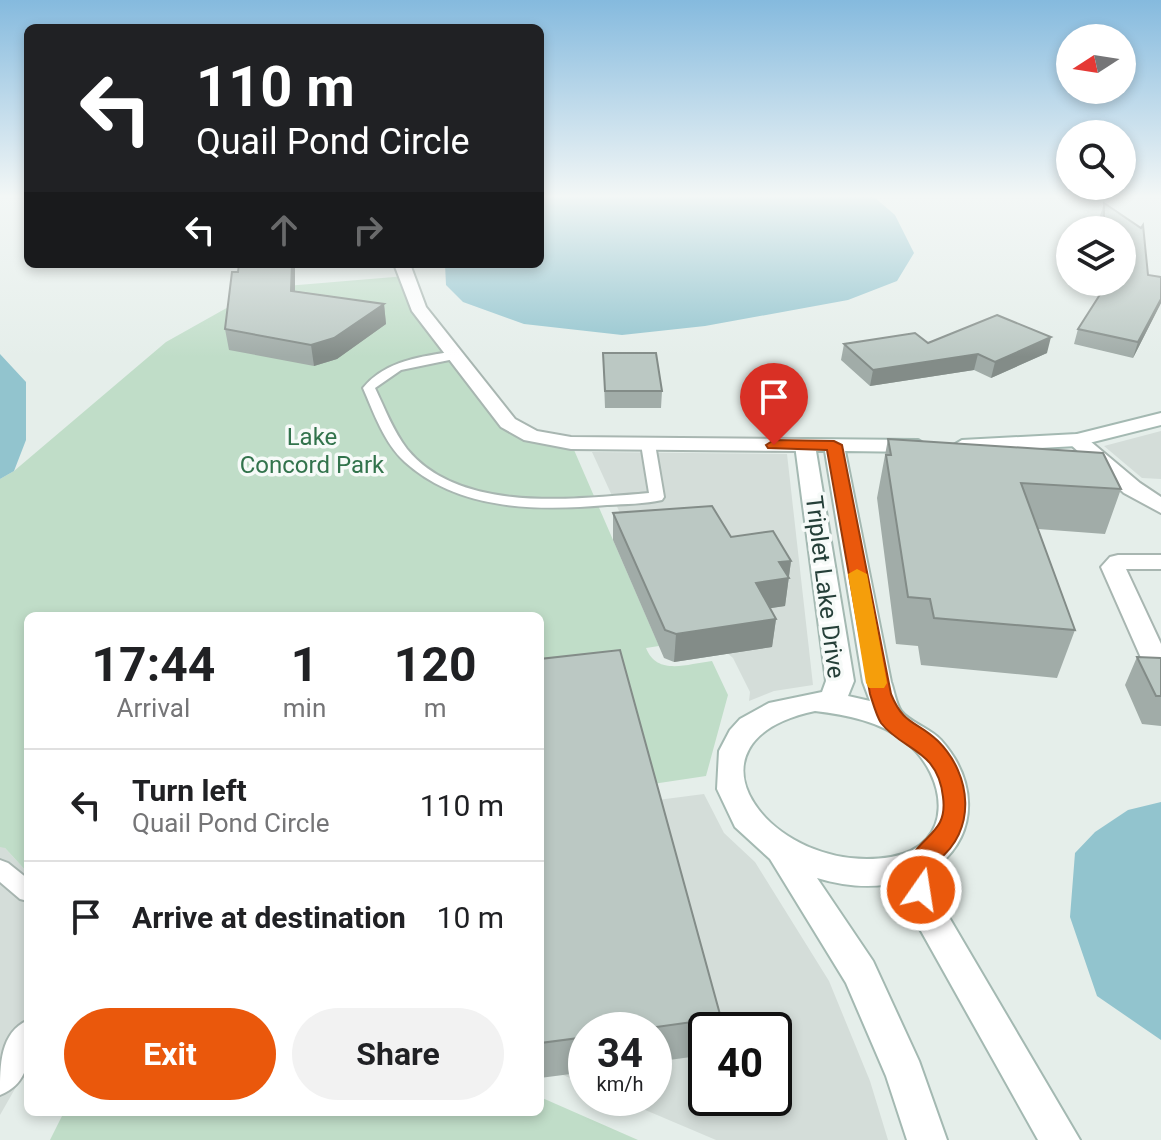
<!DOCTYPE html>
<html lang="en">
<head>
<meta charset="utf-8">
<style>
	:root { --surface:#fff; --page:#f2f2f2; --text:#202124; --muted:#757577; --line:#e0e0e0; --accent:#ea580c }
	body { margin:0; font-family:Roboto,sans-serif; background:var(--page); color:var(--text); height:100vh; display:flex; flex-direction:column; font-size:30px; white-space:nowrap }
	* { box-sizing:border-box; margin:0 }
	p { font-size:26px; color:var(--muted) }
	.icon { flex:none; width:44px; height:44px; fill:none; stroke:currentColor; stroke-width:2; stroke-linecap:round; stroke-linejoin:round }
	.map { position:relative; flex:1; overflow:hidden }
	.details { position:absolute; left:24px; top:612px; width:520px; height:504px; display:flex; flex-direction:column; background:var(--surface); border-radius:12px; box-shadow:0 4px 12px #0003 }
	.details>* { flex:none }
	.top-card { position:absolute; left:24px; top:24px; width:520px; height:244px; border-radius:12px; box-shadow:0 4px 12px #0003; background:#202124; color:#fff; overflow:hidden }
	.needle { width:52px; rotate:258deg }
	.buttons { position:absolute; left:1056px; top:24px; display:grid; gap:16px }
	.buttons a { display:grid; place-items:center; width:80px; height:80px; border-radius:50%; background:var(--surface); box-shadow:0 4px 12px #0003; font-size:40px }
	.speed { position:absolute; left:568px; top:1012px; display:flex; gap:16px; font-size:40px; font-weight:700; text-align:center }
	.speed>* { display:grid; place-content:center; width:104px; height:104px; border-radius:50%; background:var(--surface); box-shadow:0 4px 12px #0003; line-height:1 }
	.speed small { font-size:20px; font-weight:400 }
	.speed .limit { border:4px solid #111; border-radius:12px; background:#fff; color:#111 }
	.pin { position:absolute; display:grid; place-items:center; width:68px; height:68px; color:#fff; margin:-82px -34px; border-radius:50% 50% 50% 0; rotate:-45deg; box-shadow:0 0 8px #0007 }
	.pin .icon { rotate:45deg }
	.me { position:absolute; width:88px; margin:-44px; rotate:13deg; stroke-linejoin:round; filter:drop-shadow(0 0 6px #0008) }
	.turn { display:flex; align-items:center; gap:28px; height:168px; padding:0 40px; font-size:36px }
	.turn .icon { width:104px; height:104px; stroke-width:2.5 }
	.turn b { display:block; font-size:56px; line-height:68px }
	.lanes { display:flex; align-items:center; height:76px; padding:0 40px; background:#0003; justify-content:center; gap:40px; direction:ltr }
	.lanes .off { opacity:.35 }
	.eta { display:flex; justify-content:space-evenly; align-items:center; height:136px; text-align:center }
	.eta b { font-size:48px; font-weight:700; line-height:56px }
	.primary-button { display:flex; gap:16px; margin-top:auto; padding:16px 40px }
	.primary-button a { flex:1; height:92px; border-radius:48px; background:var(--accent); color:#fff; font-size:32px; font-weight:700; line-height:92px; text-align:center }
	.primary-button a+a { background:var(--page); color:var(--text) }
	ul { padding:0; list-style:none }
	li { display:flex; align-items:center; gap:24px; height:112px; padding:0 40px; border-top:2px solid var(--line) }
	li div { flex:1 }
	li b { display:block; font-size:30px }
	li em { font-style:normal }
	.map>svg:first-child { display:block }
	.built { fill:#d4ddd9; fill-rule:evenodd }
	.green { fill:#c0ddc8 }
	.water { fill:#92c4ce }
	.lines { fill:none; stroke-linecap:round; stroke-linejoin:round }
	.lane-casing { stroke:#a8b6b1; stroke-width:4 }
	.street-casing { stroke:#a8b6b1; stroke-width:4 }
	.secondary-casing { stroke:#a4b9b2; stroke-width:4 }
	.lane { fill:#fff; fill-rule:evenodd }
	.street { fill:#fff; fill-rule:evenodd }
	.secondary { fill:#fff; fill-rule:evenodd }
	.wall { fill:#a1aca8 }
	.shaded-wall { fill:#838c88 }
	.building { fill:#bbc8c3; stroke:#838c88; stroke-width:2 }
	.route { fill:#ea580c; stroke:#983908; stroke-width:2 }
	.slow { fill:#f59e0b }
	.labels { text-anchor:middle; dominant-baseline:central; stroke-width:7; stroke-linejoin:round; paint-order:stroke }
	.park-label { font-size:24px; fill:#32734c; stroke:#f6faf8 }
	.street-label { font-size:24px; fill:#253f38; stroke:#f6faf8 }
</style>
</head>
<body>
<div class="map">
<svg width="1161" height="1140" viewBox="0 0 1161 1140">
	<rect width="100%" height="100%" fill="#e5eeea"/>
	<path class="built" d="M 1161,431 L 1161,479 L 1142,478 L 1104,446 Z
		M 592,452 L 787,454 L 813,685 L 774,691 L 749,701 L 750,692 L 733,658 L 725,651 L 679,642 Z
		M 540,710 L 642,802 L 704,794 L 724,833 L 755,862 L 829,981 L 870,1081 L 888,1140 L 716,1140 L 617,1098 L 654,1098 L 654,1030 L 586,1030 L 586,1085 L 540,1065 ZM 706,1030 L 774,1030 L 774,1098 L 706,1098 Z
		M 0,847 L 4,847 L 28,873 L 28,1066 L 0,1115 Z"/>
	<path class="green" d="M 406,276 L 418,308 L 508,423 L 571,443 L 659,646 L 646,648 C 657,676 687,664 712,661 L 728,695 L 706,776 L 646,785 L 540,695 L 540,616 L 28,616 L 28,873 L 5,848 L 0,847 L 0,479 L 14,471 L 166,342 L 262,288 Z
		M 540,1097 L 638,1140 L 50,1140 L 64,1112 L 540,1112 Z"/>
	<path class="water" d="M 540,197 L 874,197 L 895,215 L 914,253 L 897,281 L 848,300 L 705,326 L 622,335 L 524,324 L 463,302 L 446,285 L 445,264 L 540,264 Z
		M 0,354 L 26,382 L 26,440 L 14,471 L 0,479 Z
		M 1161,802 L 1161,1040 L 1097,996 L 1070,917 L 1075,853 L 1095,832 L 1128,810 Z"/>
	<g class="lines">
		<defs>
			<path id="lane" d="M 455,351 L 461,355 L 459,358 L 401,370 L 375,388 C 385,409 393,431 407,449 C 460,514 575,499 649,493 L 641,444 L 648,440 L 655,444 L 664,497 L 662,500 C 645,504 625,504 607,505 C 539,511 459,511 405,462 C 384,443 374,413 363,388 C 386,360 421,357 455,351 Z
				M 0,860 L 8,863 L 28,879 L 28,901 L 20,899 L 0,882 Z"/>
			<path id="street" d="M 394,264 L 410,264 L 426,307 L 515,419 L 537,431 L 571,437 L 805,439 L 815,445 L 805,451 L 571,449 L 524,440 L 501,427 L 412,311 Z
				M 1077,434 L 1084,436 L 1140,483 L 1161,497 L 1161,513 L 1124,493 L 1070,444 L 1067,440 Z
				M 1118,555 L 1161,555 L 1161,569 L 1126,569 L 1161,644 L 1161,676 L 1152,674 L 1142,660 L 1101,567 L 1110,557 Z
				M 28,1020 C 28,1051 34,1081 0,1095 C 0,1064 0,1033 28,1020 Z"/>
			<path id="secondary" d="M 1161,413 L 1161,425 L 1077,446 L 962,452 L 952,446 L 962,440 L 1077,434 Z
				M 805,439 L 918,440 L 928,446 L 918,452 L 845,451 L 891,682 C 894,690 896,704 901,711 C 909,722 930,728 941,740 C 975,778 980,830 939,865 L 938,884 L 943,907 L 1080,1140 L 1038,1140 L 916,922 L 905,881 C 875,889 847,887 817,878 L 873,961 L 919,1061 L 947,1140 L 907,1140 L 886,1076 L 846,983 L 770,859 L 735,827 L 717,789 L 719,751 L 730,730 L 740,719 L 769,703 L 822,692 L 826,681 L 795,445 ZM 816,451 L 825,451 L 863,682 L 870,701 L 848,696 L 854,681 ZM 815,711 C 847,715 880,721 906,742 C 948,776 956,846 891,857 C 773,877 669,742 815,711 Z"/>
		</defs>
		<use href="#lane" class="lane-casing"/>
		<use href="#street" class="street-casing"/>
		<use href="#secondary" class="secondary-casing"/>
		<use href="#lane" class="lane"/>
		<use href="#street" class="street"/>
		<use href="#secondary" class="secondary"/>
	</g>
	<path class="wall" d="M 1104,203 L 1141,228 L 1143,225 L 1148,275 L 1161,277 L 1161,303 L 1133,358 L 1074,344 L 1078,329 L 1108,282 L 1122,282 L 1122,230 L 1100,230 L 1100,216 Z
		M 239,264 L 295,264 L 295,291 L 384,304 L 386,324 L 337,359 L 314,366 L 229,350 L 225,329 Z
		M 928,343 L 1047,353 L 991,378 L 974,370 L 870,386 L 841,360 L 844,344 Z
		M 603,353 L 662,391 L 661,408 L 605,408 Z
		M 888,439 L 1121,489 L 1105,534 L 1038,529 L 1075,630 L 1057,678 L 921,665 L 918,646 L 896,644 L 877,498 Z
		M 613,513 L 731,537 L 791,561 L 785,606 L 770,608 L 776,619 L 772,647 L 674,662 L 664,658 L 613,540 Z
		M 1137,657 L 1161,658 L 1161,726 L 1142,724 L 1125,685 Z
		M 540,659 L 721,1018 L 720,1030 L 706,1030 L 706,1055 L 654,1062 L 654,1030 L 586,1030 L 586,1072 L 540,1078 Z"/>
	<path class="shaded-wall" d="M 292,264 L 295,264 L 295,311 L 291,291 Z
		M 1161,299 L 1161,303 L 1133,358 L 1138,342 Z
		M 384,304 L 386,324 L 337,359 L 314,366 L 311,345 Z
		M 1051,337 L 1047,353 L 991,378 L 995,362 Z
		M 978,354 L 974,370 L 870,386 L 873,370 Z
		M 791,561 L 785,606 L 752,611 L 756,583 L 779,562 Z
		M 776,619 L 772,647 L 674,662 L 676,634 Z"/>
	<path class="building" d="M 1104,203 L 1141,228 L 1143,225 L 1148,275 L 1161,277 L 1161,299 L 1138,342 L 1078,329 L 1108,282 L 1122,282 L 1122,259 L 1126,252 L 1122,252 L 1122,230 L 1104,230 Z
		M 239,264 L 292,264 L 291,291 L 384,304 L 334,338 L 311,345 L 225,329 L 232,272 L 238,272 Z
		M 997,315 L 1051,337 L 995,362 L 978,354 L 873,370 L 844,344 L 915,333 L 928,343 Z
		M 603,353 L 656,353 L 662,391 L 605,391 Z
		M 888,439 L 1103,453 L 1121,489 L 1021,483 L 1075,630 L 934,618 L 930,599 L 908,597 L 886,455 L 891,455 Z
		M 712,506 L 731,537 L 773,531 L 791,561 L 779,562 L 789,578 L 756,583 L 776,619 L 676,634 L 665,630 L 613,513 Z
		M 620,650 L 721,1018 L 635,1030 L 586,1030 L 586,1037 L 540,1043 L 540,659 Z
		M 1137,657 L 1161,658 L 1161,696 L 1156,696 Z"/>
	<linearGradient id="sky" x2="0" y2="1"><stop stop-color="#85bade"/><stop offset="0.55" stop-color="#f3f7f6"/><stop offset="1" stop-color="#f3f7f6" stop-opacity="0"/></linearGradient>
	<rect width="1161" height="357" fill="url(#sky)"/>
	<path class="route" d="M 774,440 L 834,441 L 842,445 L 891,694 C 904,726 916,720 938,741 C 972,775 977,831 937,861 L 930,898 L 921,901 L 912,898 C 907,887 908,860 916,850 C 931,832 947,826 943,797 C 938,749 903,751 881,723 C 876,715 873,703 870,694 L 827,450 L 768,448 L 766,445 Z"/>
	<path class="slow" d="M 857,569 L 867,574 L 887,683 L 884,688 L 869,688 L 866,683 L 848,574 Z"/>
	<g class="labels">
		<g class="park-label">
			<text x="312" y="437">Lake<tspan x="312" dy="28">Concord Park</tspan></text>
		</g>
		<g class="street-label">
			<text transform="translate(825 587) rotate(83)">Triplet Lake Drive</text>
		</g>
	</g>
</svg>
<div class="buttons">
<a><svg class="needle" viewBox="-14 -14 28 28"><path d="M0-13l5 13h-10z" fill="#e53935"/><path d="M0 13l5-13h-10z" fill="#757577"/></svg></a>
<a><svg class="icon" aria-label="search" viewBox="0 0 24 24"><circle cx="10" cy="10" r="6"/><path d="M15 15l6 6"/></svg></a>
<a><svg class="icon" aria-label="layers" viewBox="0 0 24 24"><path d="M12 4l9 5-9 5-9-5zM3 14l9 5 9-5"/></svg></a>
</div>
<div class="speed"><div>34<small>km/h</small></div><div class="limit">40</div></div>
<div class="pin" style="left:774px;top:445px;background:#d93025"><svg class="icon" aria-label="arrive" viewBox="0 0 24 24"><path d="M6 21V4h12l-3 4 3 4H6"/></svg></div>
<svg class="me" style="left:921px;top:890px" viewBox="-20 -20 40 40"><circle r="17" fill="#ea580c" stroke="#fff" stroke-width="3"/><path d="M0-11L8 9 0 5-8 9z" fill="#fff"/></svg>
<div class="top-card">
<div class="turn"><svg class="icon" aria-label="left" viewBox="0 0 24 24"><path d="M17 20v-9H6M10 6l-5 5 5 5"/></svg><div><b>110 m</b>Quail Pond Circle</div></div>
<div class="lanes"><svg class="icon" aria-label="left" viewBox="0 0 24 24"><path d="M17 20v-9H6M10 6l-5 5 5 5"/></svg><svg class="icon off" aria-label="ahead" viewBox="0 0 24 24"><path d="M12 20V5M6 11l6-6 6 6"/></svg><svg class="icon off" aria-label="right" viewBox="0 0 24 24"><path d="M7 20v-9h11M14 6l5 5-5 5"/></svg></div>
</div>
<section class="details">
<div class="eta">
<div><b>17:44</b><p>Arrival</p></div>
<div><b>1</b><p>min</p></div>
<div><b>120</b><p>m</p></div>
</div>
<ul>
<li><svg class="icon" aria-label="left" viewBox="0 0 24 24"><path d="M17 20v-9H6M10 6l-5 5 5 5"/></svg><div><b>Turn left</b><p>Quail Pond Circle</p></div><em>110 m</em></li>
<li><svg class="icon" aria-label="arrive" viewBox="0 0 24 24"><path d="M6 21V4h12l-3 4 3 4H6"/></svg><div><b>Arrive at destination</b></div><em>10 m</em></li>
</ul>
<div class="primary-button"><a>Exit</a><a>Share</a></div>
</section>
</div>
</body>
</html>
